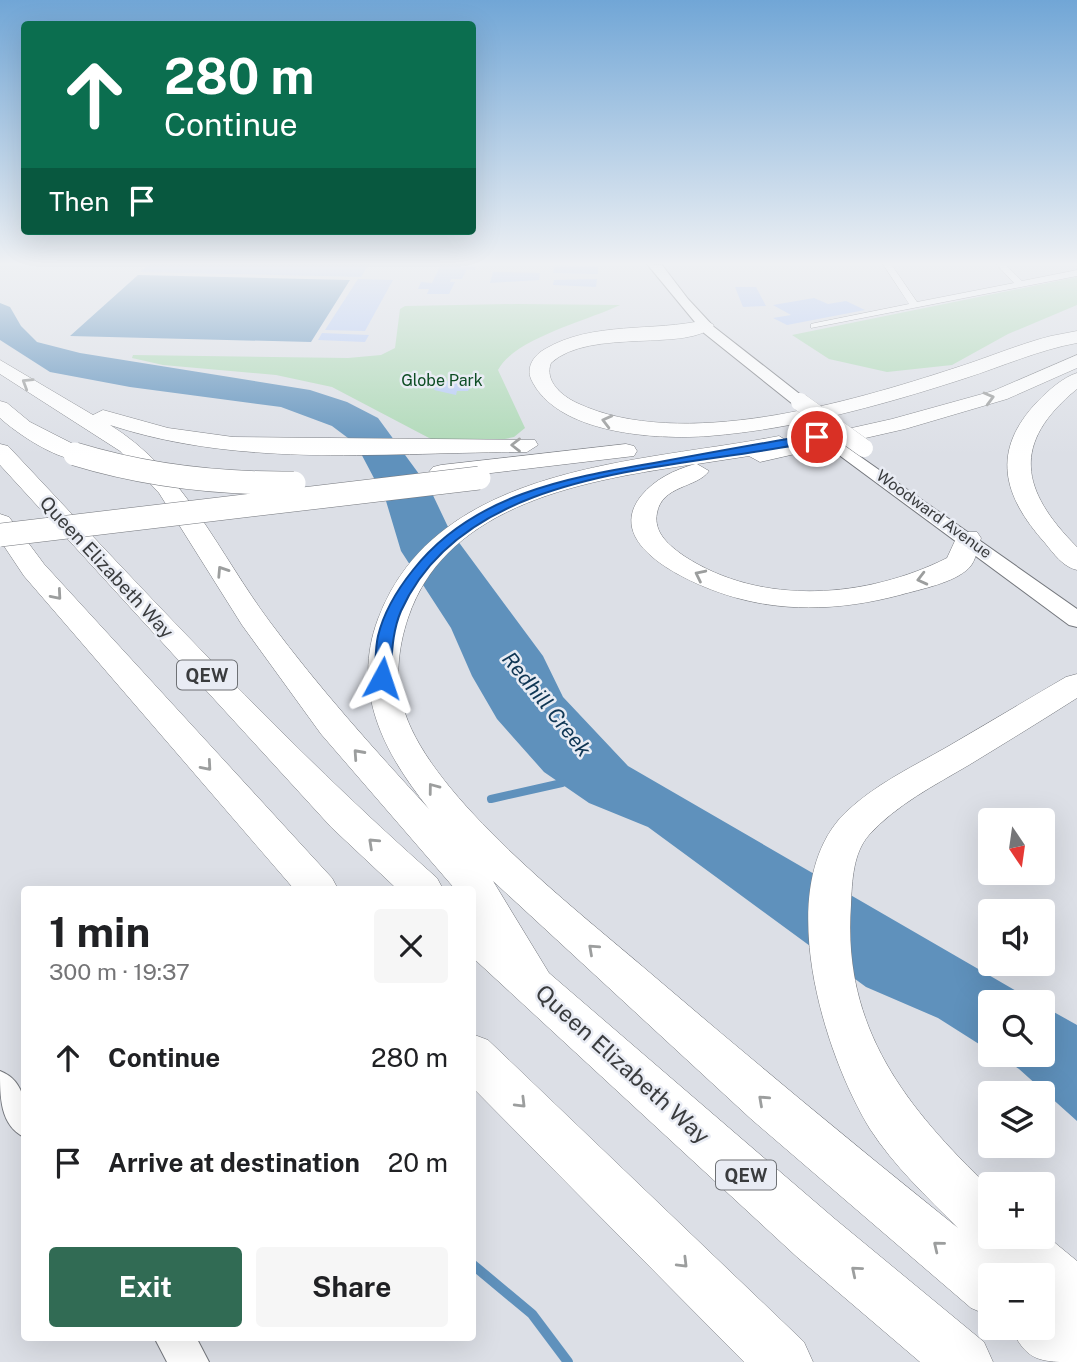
<!DOCTYPE html>
<html lang="en">
<head>
<meta charset="utf-8">
<style>
	:root { --surface:#fff; --page:#f6f6f6; --text:#202124; --muted:#757577; --accent:#316b54 }
	body { margin:0; font-family:"Public Sans",sans-serif; background:var(--page); color:var(--text); height:100vh; display:flex; flex-direction:column; font-size:26px; white-space:nowrap }
	* { box-sizing:border-box; margin:0 }
	p { font-size:23px; color:var(--muted) }
	.icon { flex:none; width:38px; height:38px; fill:none; stroke:currentColor; stroke-width:2; stroke-linecap:round; stroke-linejoin:round }
	.map { position:relative; flex:1; overflow:hidden }
	.details { position:absolute; left:21px; top:886px; width:455px; height:455px; display:flex; flex-direction:column; background:var(--surface); border-radius:7px; box-shadow:0 7px 28px #0002 }
	.details>* { flex:none }
	.hud { position:absolute; left:21px; top:21px; width:455px; height:214px; border-radius:7px; box-shadow:0 7px 28px #0002; background:#0b6e4f; color:#fff; overflow:hidden }
	.needle { width:46px; rotate:167deg }
	.controls { position:absolute; left:978px; top:808px; display:grid; gap:14px }
	.controls a { display:grid; place-items:center; width:77px; height:77px; border-radius:7px; background:var(--surface); box-shadow:0 7px 28px #0002; font-size:35px }
	.pin { position:absolute; display:grid; place-items:center; width:60px; height:60px; color:#fff; margin:-30px; border:4px solid #fff; border-radius:50%; box-shadow:0 2px 7px #0007 }
	.me { position:absolute; width:77px; margin:-38px; rotate:5deg; stroke-linejoin:round; filter:drop-shadow(0 0 5px #0008) }
	.turn { display:flex; align-items:center; gap:24px; height:147px; padding:0 28px; font-size:32px }
	.turn .icon { width:91px; height:91px; stroke-width:2.5 }
	.turn b { display:block; font-size:49px; line-height:60px }
	.then { display:flex; align-items:center; height:66px; padding:0 28px; background:#0003; gap:14px; font-size:26px }
	.round { display:grid; place-items:center; flex:none; width:74px; height:74px; border-radius:7px; background:var(--page) }
	.headline { display:flex; align-items:center; justify-content:space-between; height:119px; padding:0 28px }
	h1 { font-size:42px; font-weight:700; line-height:52px }
	.action { display:flex; gap:14px; margin-top:auto; padding:14px 28px }
	.action a { flex:1; height:80px; border-radius:7px; background:var(--accent); color:#fff; font-size:28px; font-weight:700; line-height:80px; text-align:center }
	.action a+a { background:var(--page); color:var(--text) }
	ul { padding:0; list-style:none }
	li { display:flex; align-items:center; gap:21px; height:105px; padding:0 28px }
	li div { flex:1 }
	li b { display:block; font-size:26px }
	li em { font-style:normal }
	.map>svg:first-child { display:block }
	.green { fill:#aed9b6 }
	.water { fill:#5f91bc }
	.lines { fill:none; stroke-linecap:round; stroke-linejoin:round }
	.stream-far1 { stroke:#5f91bc; stroke-width:8 }
	.stream { stroke:#5f91bc; stroke-width:10 }
	.building { fill:#b4caf7 }
	.minor-casing { stroke:#75787e; stroke-width:1 }
	.tertiary-casing { stroke:#75787e; stroke-width:2 }
	.secondary-casing { stroke:#75787e; stroke-width:2 }
	.motorway-casing { stroke:#75787e; stroke-width:1 }
	.minor { fill:#fff; fill-rule:evenodd }
	.tertiary { fill:#fff; fill-rule:evenodd }
	.secondary { fill:#fff; fill-rule:evenodd }
	.motorway { fill:#fff; fill-rule:evenodd }
	.secondary-bridge-casing { stroke:#75787e; stroke-width:18; stroke-linecap:butt }
	.motorway-bridge-casing { stroke:#75787e; stroke-width:24; stroke-linecap:butt }
	.secondary-bridge { stroke:#fff; stroke-width:18 }
	.motorway-bridge { stroke:#fff; stroke-width:23 }
	.oneway { stroke:#9c9e9e }
	.route { fill:#1a73e8; stroke:#114b97; stroke-width:2 }
	.labels { text-anchor:middle; dominant-baseline:central; stroke-width:5; stroke-linejoin:round; paint-order:stroke }
	.far-park-label { font-size:16px; fill:#0e4d24; stroke:#e9ecf4 }
	.far-street-label { font-size:16px; fill:#3a3c3e; stroke:#e9ecf4 }
	.shield { fill:#e9ecf4; stroke:#6e7175; stroke-width:2 }
	.shield-label { font-size:18px; font-weight:bold; fill:#3a3c3e }
	.street-label { font-size:19px; fill:#3a3c3e; stroke:#e9ecf4 }
	.water-label { font-size:21px; font-style:italic; fill:#0f3654; stroke:#e9ecf4 }
	.near-street-label { font-size:23px; fill:#3a3c3e; stroke:#e9ecf4 }
</style>
</head>
<body>
<div class="map">
<svg width="1077" height="1362" viewBox="0 0 1077 1362">
	<rect width="100%" height="100%" fill="#dcdfe6"/>
	<path class="green" d="M 1077,277 L 1077,305 L 1008,334 L 952,365 L 887,372 L 829,359 L 792,335 Z
		M 516,304 L 620,305 C 587,321 515,338 498,370 L 525,428 L 514,437 L 505,439 L 431,439 L 332,387 L 276,375 L 163,365 L 132,358 L 133,355 L 348,358 L 381,355 L 395,348 L 400,309 L 405,306 Z"/>
	<path class="water" d="M 138,275 L 350,280 L 311,342 L 70,336 Z
		M 0,303 L 10,307 L 21,326 L 37,342 L 80,353 L 310,390 L 347,402 L 378,418 L 430,489 L 449,529 L 543,656 L 563,697 L 628,766 L 1037,1003 L 990,1003 L 990,1051 L 938,1018 L 866,987 L 648,827 L 589,803 L 544,772 L 497,719 L 472,676 L 451,628 L 401,551 L 386,501 L 356,444 L 332,426 L 281,407 L 130,387 L 50,372 L 0,340 Z
		M 1043,1006 L 1077,1025 L 1077,1121 L 1019,1069 L 997,1055 L 1043,1055 Z"/>
	<g class="lines">
		<path class="stream-far1" d="M 491,799 L 562,783"/>
		<path class="stream" d="M 472,1264 L 532,1314 L 568,1362"/>
	</g>
	<path class="building" d="M 149,264 L 369,264 L 361,277 L 140,272 Z
		M 441,264 L 469,264 L 476,266 L 475,270 L 467,269 L 462,279 L 451,279 L 450,282 L 455,282 L 449,294 L 427,294 L 429,289 L 418,289 L 421,282 L 432,283 Z
		M 555,265 L 598,266 L 598,274 L 553,273 Z
		M 493,272 L 540,273 L 539,280 L 490,283 Z
		M 358,279 L 393,280 L 365,331 L 325,330 Z
		M 597,279 L 596,287 L 553,285 L 554,280 Z
		M 735,287 L 756,287 L 766,306 L 743,307 Z
		M 814,298 L 828,304 L 846,301 L 865,310 L 787,325 L 773,318 L 791,315 L 773,305 Z
		M 322,333 L 369,335 L 365,342 L 318,340 Z
		M 443,381 L 463,382 L 462,384 L 471,385 L 468,391 L 457,391 L 456,395 L 434,390 L 436,384 L 443,384 Z"/>
	<g class="lines">
		<defs>
			<path id="minor" d="M 883,264 L 891,264 L 917,302 L 1014,283 L 996,264 L 1005,264 L 1022,281 L 1077,270 L 1077,276 L 811,328 L 811,324 L 815,323 L 909,304 Z"/>
			<path id="tertiary" d="M 0,1071 C 28,1082 26,1111 24,1137 C 0,1125 0,1097 0,1071 Z
				M 154,1337 L 196,1337 L 209,1362 L 167,1362 Z"/>
			<path id="secondary" d="M 647,264 L 662,265 L 688,299 L 714,327 L 806,399 L 806,405 L 794,405 L 704,333 Z
				M 845,446 L 1077,609 L 1077,627 L 1069,625 L 839,455 L 836,451 Z"/>
			<path id="motorway" d="M 705,320 L 714,325 C 691,353 590,327 551,363 C 544,381 562,396 577,403 C 681,452 851,402 955,368 C 987,358 1019,344 1051,336 L 1077,331 L 1077,343 C 1039,350 1003,366 966,378 C 883,405 796,429 709,436 C 656,440 556,434 531,379 C 526,367 534,355 545,349 C 592,321 654,332 705,320 Z
				M 1077,355 L 1077,368 L 1007,399 L 905,429 L 760,462 L 749,456 L 697,464 L 709,471 C 697,488 662,485 657,513 C 653,533 670,546 684,556 C 762,607 867,598 947,558 L 959,532 L 977,532 L 981,538 C 978,547 976,561 969,568 C 954,583 921,589 900,595 C 847,609 791,613 737,598 C 700,588 600,548 641,496 C 655,479 674,470 695,464 C 590,480 447,501 408,618 C 398,648 394,682 405,713 C 433,798 573,907 642,966 C 746,1055 851,1142 958,1228 C 927,1197 894,1166 870,1129 C 824,1054 771,886 845,813 C 874,785 912,767 947,747 C 987,724 1026,700 1066,677 L 1077,674 L 1077,698 C 1041,721 1005,743 969,765 C 935,785 896,805 869,835 C 853,853 852,881 851,905 C 842,1029 907,1108 990,1188 L 990,1237 L 1043,1237 L 1043,1233 L 1077,1261 L 1077,1362 C 1040,1362 1027,1362 1011,1328 L 1043,1328 L 1043,1276 L 990,1276 L 990,1316 L 971,1308 L 751,1119 L 493,881 L 549,973 L 835,1219 L 984,1342 L 993,1362 L 920,1362 L 797,1257 L 472,957 L 472,889 L 455,889 L 321,734 L 242,625 L 159,493 L 120,451 L 0,374 L 0,360 L 93,415 L 103,410 L 168,428 L 233,437 L 535,440 L 538,445 L 527,452 C 390,452 243,469 110,425 C 185,471 219,554 270,622 C 319,688 373,748 429,809 C 384,753 351,691 378,619 C 436,463 642,463 779,436 L 789,442 L 892,419 L 993,391 Z
				M 1077,373 L 1077,389 C 1011,443 1020,490 1077,547 L 1077,570 C 1063,567 1054,554 1045,543 C 1003,496 990,451 1038,401 C 1048,391 1063,377 1077,373 Z
				M 0,401 L 7,403 L 30,422 L 83,449 L 86,454 L 83,459 C 62,464 16,433 0,418 Z
				M 0,444 L 8,446 C 147,594 285,744 437,878 L 443,889 L 397,889 L 331,827 L 0,465 Z
				M 626,444 L 634,446 L 637,451 L 634,456 L 441,479 L 433,477 L 429,472 L 433,467 L 441,465 Z
				M 0,514 L 9,517 L 44,564 L 332,878 L 338,889 L 294,889 L 24,576 L 0,540 Z
				M 472,1034 L 488,1040 L 804,1342 L 813,1362 L 744,1362 L 472,1087 Z"/>
		</defs>
		<use href="#minor" class="minor-casing"/>
		<use href="#tertiary" class="tertiary-casing"/>
		<use href="#secondary" class="secondary-casing"/>
		<use href="#motorway" class="motorway-casing"/>
		<use href="#minor" class="minor"/>
		<use href="#tertiary" class="tertiary"/>
		<use href="#secondary" class="secondary"/>
		<use href="#motorway" class="motorway"/>
		<defs>
			<path id="secondary-bridge" d="M 800,402 L 864,448"/>
			<path id="motorway-bridge" d="M 75,454 C 147,476 219,484 294,483
				M 0,535 L 479,478"/>
		</defs>
		<use href="#secondary-bridge" class="secondary-bridge-casing"/>
		<use href="#motorway-bridge" class="motorway-bridge-casing"/>
		<use href="#secondary-bridge" class="secondary-bridge"/>
		<use href="#motorway-bridge" class="motorway-bridge"/>
	</g>
	<defs><path id="oneway-chevron" d="M-2-3.5L2.5 0L-2 3.5" fill="none" stroke-width="1.6" stroke-linecap="round" stroke-linejoin="round" transform="scale(1.75)"/></defs>
	<g class="oneway">
		<use href="#oneway-chevron" transform="translate(27 383) rotate(-148)"/>
		<use href="#oneway-chevron" transform="translate(989 398) rotate(-15)"/>
		<use href="#oneway-chevron" transform="translate(607 421) rotate(-166)"/>
		<use href="#oneway-chevron" transform="translate(516 445) rotate(180)"/>
		<use href="#oneway-chevron" transform="translate(222 571) rotate(-123)"/>
		<use href="#oneway-chevron" transform="translate(700 575) rotate(-154)"/>
		<use href="#oneway-chevron" transform="translate(922 579) rotate(166)"/>
		<use href="#oneway-chevron" transform="translate(57 595) rotate(49)"/>
		<use href="#oneway-chevron" transform="translate(358 754) rotate(-132)"/>
		<use href="#oneway-chevron" transform="translate(207 766) rotate(49)"/>
		<use href="#oneway-chevron" transform="translate(433 788) rotate(-127)"/>
		<use href="#oneway-chevron" transform="translate(373 843) rotate(-137)"/>
		<use href="#oneway-chevron" transform="translate(593 949) rotate(-138)"/>
		<use href="#oneway-chevron" transform="translate(763 1100) rotate(-138)"/>
		<use href="#oneway-chevron" transform="translate(521 1103) rotate(45)"/>
		<use href="#oneway-chevron" transform="translate(938 1246) rotate(-141)"/>
		<use href="#oneway-chevron" transform="translate(683 1263) rotate(45)"/>
		<use href="#oneway-chevron" transform="translate(856 1271) rotate(-140)"/>
	</g>
	<linearGradient id="sky" x2="0" y2="1"><stop stop-color="#71a6d6"/><stop offset="0.58" stop-color="#eff1f4"/><stop offset="1" stop-color="#eff1f4" stop-opacity="0"/></linearGradient>
	<rect width="1077" height="455" fill="url(#sky)"/>
	<path class="route" d="M 817,434 L 821,435 L 821,440 C 685,471 468,462 401,611 C 392,632 392,655 390,678 L 382,683 L 374,678 C 376,664 375,649 378,636 C 384,611 397,590 413,570 C 472,495 565,478 654,463 C 708,453 762,443 817,434 Z"/>
	<g class="labels">
		<g class="far-park-label">
			<text x="442" y="380">Globe Park</text>
		</g>
		<g class="far-street-label">
			<text transform="translate(934 514) rotate(36)">Woodward Avenue</text>
		</g>
		<g class="shield">
			<rect x="177" y="660.5" width="60" height="29" rx="5"/>
			<rect x="716" y="1160.5" width="60" height="29" rx="5"/>
		</g>
		<g class="shield-label">
			<text x="207" y="675">QEW</text>
			<text x="746" y="1175">QEW</text>
		</g>
		<g class="street-label">
			<text transform="translate(107 567) rotate(47)">Queen Elizabeth Way</text>
		</g>
		<g class="water-label">
			<text transform="translate(547 704) rotate(51)">Redhill Creek</text>
		</g>
		<g class="near-street-label">
			<text transform="translate(623 1064) rotate(42)">Queen Elizabeth Way</text>
		</g>
	</g>
</svg>
<div class="controls">
<a><svg class="needle" viewBox="-14 -14 28 28"><path d="M0-13l5 13h-10z" fill="#e53935"/><path d="M0 13l5-13h-10z" fill="#757577"/></svg></a>
<a><svg class="icon" aria-label="sound" viewBox="0 0 24 24"><path d="M4 9h4l5-4v14l-5-4H4zM17 9q2 3 0 6"/></svg></a>
<a><svg class="icon" aria-label="search" viewBox="0 0 24 24"><circle cx="10" cy="10" r="6"/><path d="M15 15l6 6"/></svg></a>
<a><svg class="icon" aria-label="layers" viewBox="0 0 24 24"><path d="M12 4l9 5-9 5-9-5zM3 14l9 5 9-5"/></svg></a>
<a>+</a>
<a>−</a>
</div>
<div class="pin" style="left:817px;top:437px;background:#d93025"><svg class="icon" aria-label="arrive" viewBox="0 0 24 24"><path d="M6 21V4h12l-3 4 3 4H6"/></svg></div>
<svg class="me" style="left:382px;top:678px" viewBox="-20 -20 40 40"><path d="M0-17L14 15 0 8-14 15z" fill="#1a73e8" stroke="#fff" stroke-width="4"/></svg>
<div class="hud">
<div class="turn"><svg class="icon" aria-label="ahead" viewBox="0 0 24 24"><path d="M12 20V5M6 11l6-6 6 6"/></svg><div><b>280 m</b>Continue</div></div>
<div class="then">Then<svg class="icon" aria-label="arrive" viewBox="0 0 24 24"><path d="M6 21V4h12l-3 4 3 4H6"/></svg></div>
</div>
<section class="details">
<div class="headline"><div><h1>1 min</h1><p>300 m · 19:37</p></div><a class="round"><svg class="icon" aria-label="close" viewBox="0 0 24 24"><path d="M6 6l12 12M18 6L6 18"/></svg></a></div>
<ul>
<li><svg class="icon" aria-label="ahead" viewBox="0 0 24 24"><path d="M12 20V5M6 11l6-6 6 6"/></svg><div><b>Continue</b></div><em>280 m</em></li>
<li><svg class="icon" aria-label="arrive" viewBox="0 0 24 24"><path d="M6 21V4h12l-3 4 3 4H6"/></svg><div><b>Arrive at destination</b></div><em>20 m</em></li>
</ul>
<div class="action"><a>Exit</a><a>Share</a></div>
</section>
</div>
</body>
</html>
